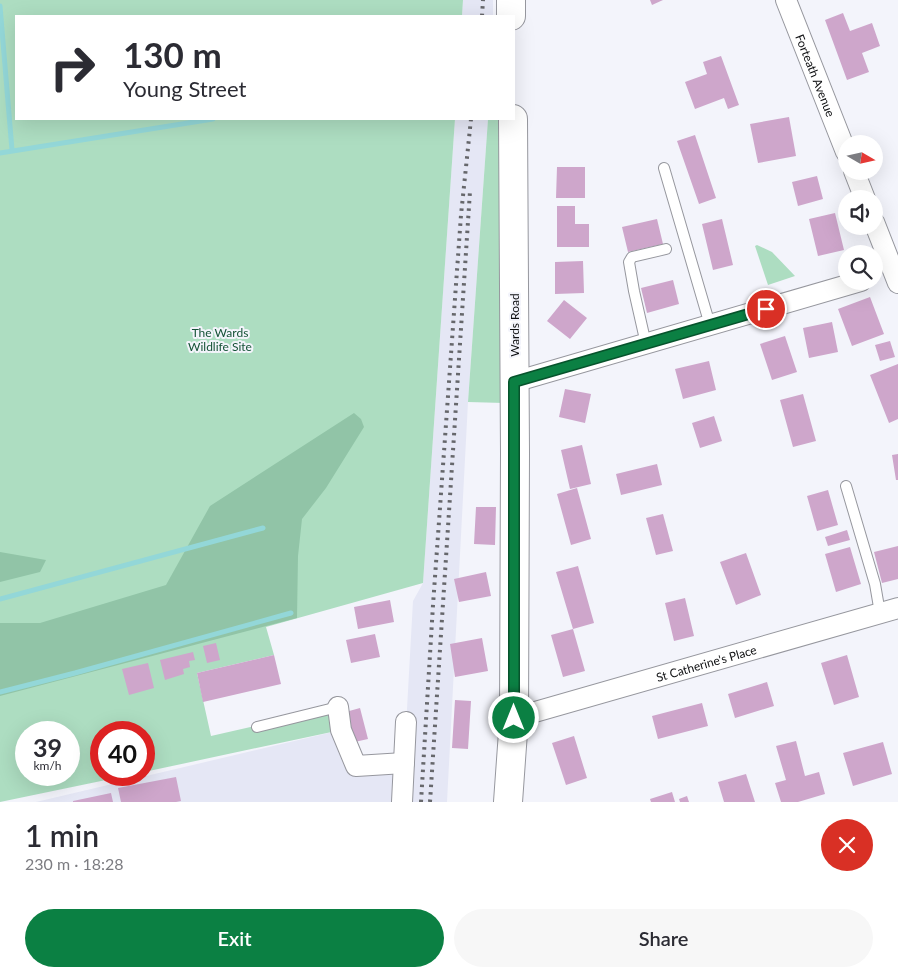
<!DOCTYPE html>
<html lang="en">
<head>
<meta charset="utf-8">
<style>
	:root { --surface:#fff; --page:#f7f7f7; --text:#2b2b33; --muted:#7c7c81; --accent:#0b8043 }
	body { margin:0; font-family:Lato,sans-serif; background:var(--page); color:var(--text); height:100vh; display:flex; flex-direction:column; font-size:19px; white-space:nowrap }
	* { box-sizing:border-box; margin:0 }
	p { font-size:16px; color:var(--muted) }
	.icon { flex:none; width:28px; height:28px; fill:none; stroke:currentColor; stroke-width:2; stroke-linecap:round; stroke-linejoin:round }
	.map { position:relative; height:802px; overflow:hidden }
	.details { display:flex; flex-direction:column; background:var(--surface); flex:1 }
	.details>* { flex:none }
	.top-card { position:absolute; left:15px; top:15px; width:500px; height:105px; border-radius:0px; box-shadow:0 5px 20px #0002; background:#fff; color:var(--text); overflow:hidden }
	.needle { width:32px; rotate:99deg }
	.controls { position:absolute; left:838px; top:135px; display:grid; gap:10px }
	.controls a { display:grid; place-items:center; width:45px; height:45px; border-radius:50%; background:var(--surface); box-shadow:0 5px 20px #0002; font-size:25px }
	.speed { position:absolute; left:15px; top:721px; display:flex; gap:10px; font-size:25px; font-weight:700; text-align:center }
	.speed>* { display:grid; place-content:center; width:65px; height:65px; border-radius:50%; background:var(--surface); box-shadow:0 5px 20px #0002; line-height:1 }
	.speed small { font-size:12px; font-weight:400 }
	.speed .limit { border:8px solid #d22; background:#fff; color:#111 }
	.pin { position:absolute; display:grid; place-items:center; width:42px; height:42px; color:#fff; margin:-21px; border:2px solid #fff; border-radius:50%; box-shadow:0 1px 5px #0007 }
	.me { position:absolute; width:55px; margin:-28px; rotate:0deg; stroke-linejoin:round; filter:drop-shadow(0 0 4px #0008) }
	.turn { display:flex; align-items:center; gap:18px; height:105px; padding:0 25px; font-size:22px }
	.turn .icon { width:65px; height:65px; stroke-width:2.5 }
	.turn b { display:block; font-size:35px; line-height:42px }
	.round { display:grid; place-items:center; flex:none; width:52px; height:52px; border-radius:26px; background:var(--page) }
	.summary { display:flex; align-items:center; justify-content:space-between; height:85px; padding:0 25px }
	h1 { font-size:30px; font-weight:600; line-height:38px }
	.cta { display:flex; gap:10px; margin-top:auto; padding:10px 25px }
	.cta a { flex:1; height:58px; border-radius:30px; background:var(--accent); color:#fff; font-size:20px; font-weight:600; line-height:58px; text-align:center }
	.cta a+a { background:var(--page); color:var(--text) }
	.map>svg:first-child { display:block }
	.built { fill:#e5e7f5 }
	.green { fill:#adddc1; fill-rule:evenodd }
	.forest { fill:#91c4a7 }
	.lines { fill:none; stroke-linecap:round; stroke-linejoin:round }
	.stream { stroke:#93d7d8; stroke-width:5 }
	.building { fill:#cea6cb }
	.lane-casing { stroke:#96979e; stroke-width:12 }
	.street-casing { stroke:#96979e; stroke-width:22 }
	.secondary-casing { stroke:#96979e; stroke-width:30 }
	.lane { stroke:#fff; stroke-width:10 }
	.street { stroke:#fff; stroke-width:20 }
	.secondary { stroke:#fff; stroke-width:28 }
	.rail { stroke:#66676b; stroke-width:4; stroke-dasharray:2.5 5; stroke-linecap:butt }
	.route-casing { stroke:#07532c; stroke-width:12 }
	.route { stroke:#0b8043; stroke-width:9 }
	.labels { text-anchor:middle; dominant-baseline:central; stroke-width:4; stroke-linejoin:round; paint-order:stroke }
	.street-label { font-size:12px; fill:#0d0e10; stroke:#f3f4fb }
	.park-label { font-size:12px; fill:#145236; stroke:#f3f4fb }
</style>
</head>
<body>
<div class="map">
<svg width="898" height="802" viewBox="0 0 898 802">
	<rect width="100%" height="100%" fill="#f3f4fb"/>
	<path class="built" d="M 463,0 L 493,0 L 493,16 L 462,16 Z
		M 455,119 L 488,119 L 468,402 L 447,802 L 36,802 L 341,730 L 356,766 L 404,763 L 413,601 L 423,583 Z"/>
	<path class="green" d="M 0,0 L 463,0 L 462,16 L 16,16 L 16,119 L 455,119 L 423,583 L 266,627 L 274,655 L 197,673 L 211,736 L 338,707 L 341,730 L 144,772 L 144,732 L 101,732 L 101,775 L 130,775 L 0,802 ZM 26,732 L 69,732 L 69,775 L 26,775 Z
		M 488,119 L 503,119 L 504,403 L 468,402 Z
		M 757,245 L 772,252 L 795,276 L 768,285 L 755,246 Z"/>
	<path class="forest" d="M 354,413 L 361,419 L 364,427 L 326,488 L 302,519 L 298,556 L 297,618 L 0,696 L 0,623 L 40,623 L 166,585 L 210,506 Z
		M 0,552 L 46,560 L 40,572 L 0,582 Z"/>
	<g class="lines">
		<path class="stream" d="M 0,6 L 12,150
			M 0,153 L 213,119
			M 0,599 L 263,528
			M 0,692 L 75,673 L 291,613"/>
	</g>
	<path class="building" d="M 650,0 L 663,0 L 652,5 Z
		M 843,13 L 850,31 L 872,23 L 880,46 L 862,53 L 869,72 L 847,80 L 825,20 Z
		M 721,56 L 739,105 L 728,109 L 724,98 L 695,109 L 685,82 L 707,74 L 703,62 Z
		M 789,117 L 796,156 L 758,163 L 750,124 Z
		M 695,135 L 716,198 L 699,204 L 677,141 Z
		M 557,167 L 585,167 L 585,198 L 556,198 Z
		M 817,176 L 823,199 L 798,206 L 792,182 Z
		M 557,206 L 575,206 L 575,224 L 589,224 L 589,247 L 557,247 Z
		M 835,213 L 844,250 L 818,256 L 809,219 Z
		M 657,219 L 663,244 L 628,252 L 622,227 Z
		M 722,219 L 733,265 L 713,270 L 702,224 Z
		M 583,261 L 584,293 L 555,294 L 555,262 Z
		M 673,280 L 679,304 L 647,313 L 641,288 Z
		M 870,297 L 884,334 L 852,346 L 838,309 Z
		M 564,300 L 587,318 L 570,339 L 547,321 Z
		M 832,322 L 838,352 L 809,358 L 803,328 Z
		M 785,336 L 797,372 L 772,380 L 760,344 Z
		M 890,341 L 895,357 L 880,361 L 875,345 Z
		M 709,361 L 716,390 L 683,399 L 675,369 Z
		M 898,364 L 898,419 L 889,423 L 870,375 Z
		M 565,389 L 591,394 L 585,423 L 559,417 Z
		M 803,394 L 816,441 L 793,447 L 780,400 Z
		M 714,416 L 722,441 L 700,448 L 692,423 Z
		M 582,445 L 591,484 L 570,489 L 561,450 Z
		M 898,454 L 898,480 L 896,480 L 892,455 Z
		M 657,464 L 662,485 L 621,495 L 616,474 Z
		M 577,488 L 591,539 L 571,545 L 557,494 Z
		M 828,490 L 838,525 L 817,531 L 807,496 Z
		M 476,507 L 496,507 L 495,545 L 474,544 Z
		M 663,514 L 673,551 L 656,555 L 646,518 Z
		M 847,530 L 850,540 L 828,546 L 825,537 Z
		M 898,546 L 898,579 L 882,583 L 874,552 Z
		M 850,547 L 861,584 L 836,592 L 825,554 Z
		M 746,553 L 761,595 L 736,605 L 720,562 Z
		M 578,566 L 594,623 L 573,629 L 556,572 Z
		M 486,572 L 491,596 L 459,602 L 454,579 Z
		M 685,598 L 694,636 L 674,641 L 665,603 Z
		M 390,600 L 394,622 L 358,629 L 354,607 Z
		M 573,629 L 585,671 L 563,677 L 551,635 Z
		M 375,634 L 380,657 L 351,663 L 346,640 Z
		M 482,638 L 488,671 L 455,677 L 450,644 Z
		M 216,643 L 220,660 L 207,663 L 203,646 Z
		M 193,652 L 195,660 L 189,661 L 190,667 L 183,669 L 184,674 L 165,680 L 160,660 Z
		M 274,655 L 281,684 L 203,702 L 197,673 Z
		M 847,655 L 859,697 L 834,705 L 821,663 Z
		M 148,663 L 154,688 L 129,695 L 122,669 Z
		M 767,682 L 774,706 L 735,718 L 728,694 Z
		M 455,700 L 471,701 L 468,749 L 452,748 Z
		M 702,703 L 708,726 L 658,739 L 652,716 Z
		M 360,708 L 368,739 L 350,743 L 342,713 Z
		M 574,736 L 587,778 L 566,785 L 552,743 Z
		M 796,741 L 805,776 L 819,772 L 825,794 L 798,802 L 781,802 L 775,783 L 786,780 L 776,746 Z
		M 883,742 L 892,774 L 853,786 L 843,753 Z
		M 746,774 L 755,802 L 724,802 L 718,782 Z
		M 176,777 L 181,801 L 176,802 L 121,802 L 118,788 Z
		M 672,792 L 675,802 L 651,802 L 650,799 Z
		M 111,793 L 113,802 L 73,802 L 73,801 Z
		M 687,796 L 689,802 L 680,802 L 679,799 Z"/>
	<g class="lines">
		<defs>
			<path id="lane" d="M 664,168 L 710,325
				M 646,344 L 634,291 L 629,262 L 632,257 L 666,249
				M 846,486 L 875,584 L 880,613
				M 257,727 L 338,707"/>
			<g id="street">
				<path id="s1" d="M 786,0 L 846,152"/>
				<path d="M 854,171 L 865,199"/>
				<path d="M 874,222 L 898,283"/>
				<path d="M 514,382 L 861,281"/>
				<path d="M 338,707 L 341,730 L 356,766 L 404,763"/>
				<path id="s2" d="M 514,718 L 898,608"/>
				<path d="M 402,802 L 406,722"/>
			</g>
			<path id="secondary" d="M 511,0 L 511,16
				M 508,802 L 514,718 L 515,453 L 513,119"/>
		</defs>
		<use href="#lane" class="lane-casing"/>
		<use href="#street" class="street-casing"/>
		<use href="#secondary" class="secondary-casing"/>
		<use href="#lane" class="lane"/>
		<use href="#street" class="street"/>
		<use href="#secondary" class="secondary"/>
		<path class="rail" d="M 482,16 L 483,0
			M 421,802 L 433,605 L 461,215 L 471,119
			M 430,802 L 470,191"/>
	</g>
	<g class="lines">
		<defs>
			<path id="route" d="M 514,718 L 514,382 L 766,309"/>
		</defs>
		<use href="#route" class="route-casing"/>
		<use href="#route" class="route"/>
	</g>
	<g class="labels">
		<g class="street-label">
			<text stroke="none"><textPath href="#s1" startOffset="81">Forteath Avenue</textPath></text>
			<text transform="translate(514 325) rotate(-90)">Wards Road</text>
			<text stroke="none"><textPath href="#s2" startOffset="200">St Catherine's Place</textPath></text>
		</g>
		<g class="park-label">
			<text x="220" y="332">The Wards<tspan x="220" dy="14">Wildlife Site</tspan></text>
		</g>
	</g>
</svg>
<div class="controls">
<a><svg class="needle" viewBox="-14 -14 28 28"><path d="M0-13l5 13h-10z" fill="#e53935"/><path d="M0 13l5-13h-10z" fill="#7c7c81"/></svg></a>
<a><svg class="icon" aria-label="sound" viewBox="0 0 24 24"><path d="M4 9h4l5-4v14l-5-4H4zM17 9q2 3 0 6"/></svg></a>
<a><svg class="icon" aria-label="search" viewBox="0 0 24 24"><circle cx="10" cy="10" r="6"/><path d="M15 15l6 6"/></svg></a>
</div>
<div class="speed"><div>39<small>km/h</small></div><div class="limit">40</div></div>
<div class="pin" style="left:766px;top:309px;background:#d93025"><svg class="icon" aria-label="arrive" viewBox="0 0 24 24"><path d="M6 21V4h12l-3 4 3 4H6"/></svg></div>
<svg class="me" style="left:514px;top:718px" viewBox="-20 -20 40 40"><circle r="17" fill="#0b8043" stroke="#fff" stroke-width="3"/><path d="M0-11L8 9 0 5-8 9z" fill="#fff"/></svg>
<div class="top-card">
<div class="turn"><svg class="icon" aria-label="right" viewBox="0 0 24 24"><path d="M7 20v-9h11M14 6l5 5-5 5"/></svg><div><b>130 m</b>Young Street</div></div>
</div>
</div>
<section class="details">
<div class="summary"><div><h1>1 min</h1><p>230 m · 18:28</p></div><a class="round" style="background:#d93025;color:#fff"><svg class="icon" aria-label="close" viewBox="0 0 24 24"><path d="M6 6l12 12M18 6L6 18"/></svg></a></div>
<div class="cta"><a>Exit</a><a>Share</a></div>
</section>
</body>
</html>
